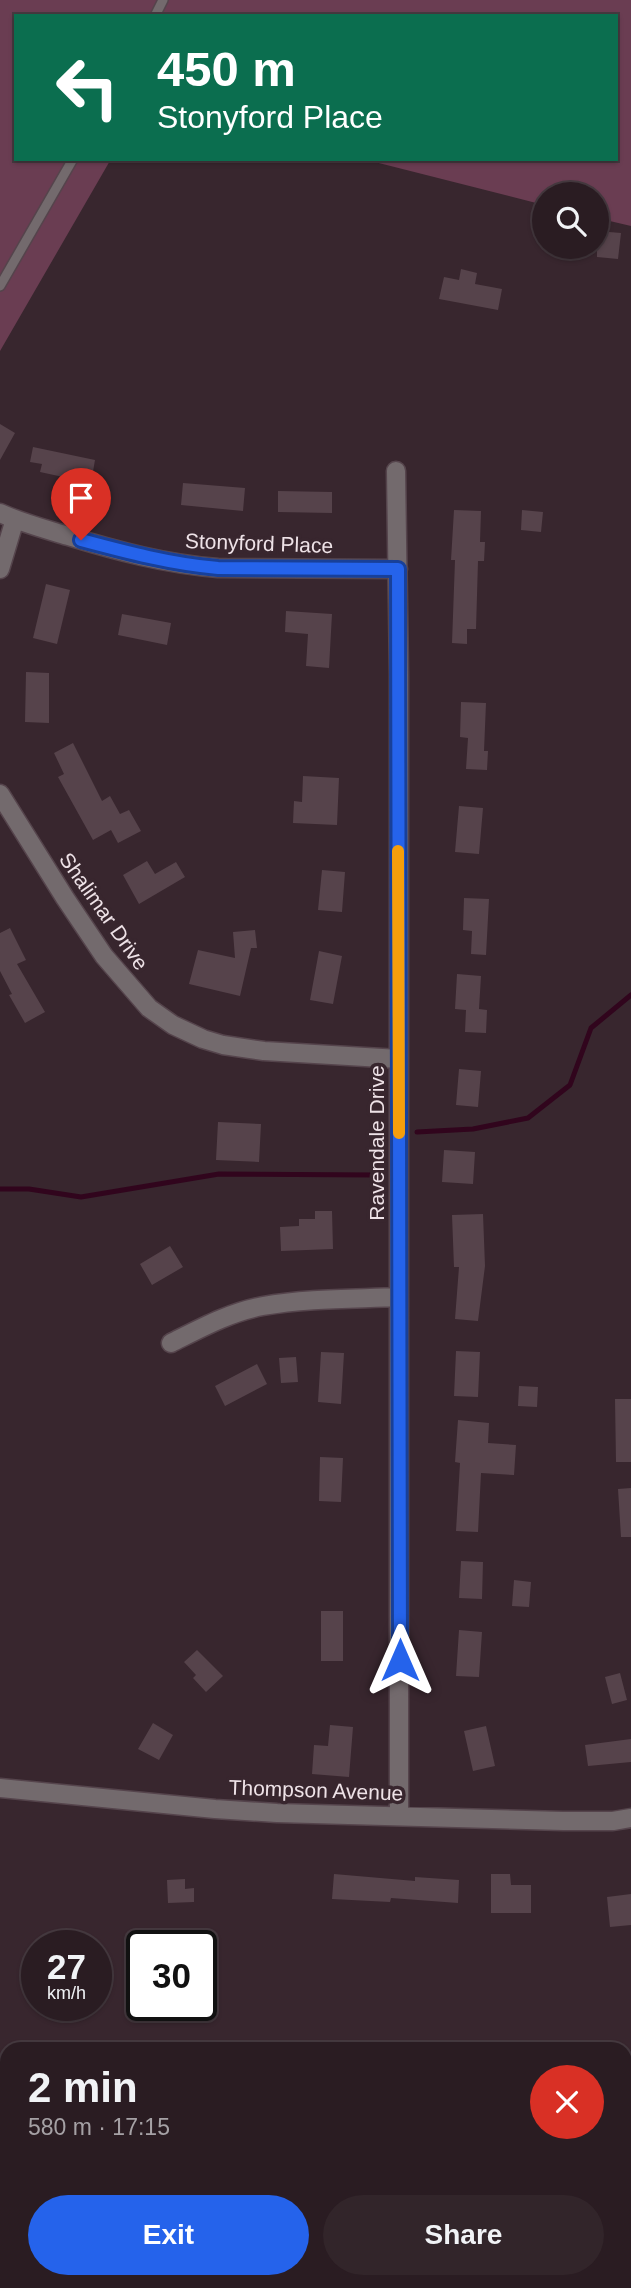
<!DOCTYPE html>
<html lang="en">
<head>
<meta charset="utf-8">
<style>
	:root { --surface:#2a1c22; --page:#32252a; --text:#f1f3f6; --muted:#a5a1a5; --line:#463a40; --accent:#2563eb }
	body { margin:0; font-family:Helvetica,sans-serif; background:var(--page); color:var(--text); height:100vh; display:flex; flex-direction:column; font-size:26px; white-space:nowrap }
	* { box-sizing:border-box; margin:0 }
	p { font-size:23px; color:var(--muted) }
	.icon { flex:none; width:38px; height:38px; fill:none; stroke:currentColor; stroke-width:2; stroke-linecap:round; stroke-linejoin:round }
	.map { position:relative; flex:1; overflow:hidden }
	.panel { position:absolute; left:0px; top:2042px; width:632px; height:247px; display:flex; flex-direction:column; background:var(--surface); border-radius:21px 21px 0 0; box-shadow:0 2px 5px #0004,0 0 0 2px var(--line) }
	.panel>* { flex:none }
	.guide { position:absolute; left:14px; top:14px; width:604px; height:147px; border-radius:0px; box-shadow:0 2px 5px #0004,0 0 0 2px var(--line); background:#0b6e4f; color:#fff; overflow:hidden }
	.tools { position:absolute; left:532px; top:182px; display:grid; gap:14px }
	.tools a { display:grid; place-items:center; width:77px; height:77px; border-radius:50%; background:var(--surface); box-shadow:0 2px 5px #0004,0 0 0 2px var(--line); font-size:35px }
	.speed { position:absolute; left:21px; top:1930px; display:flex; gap:14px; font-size:35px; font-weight:700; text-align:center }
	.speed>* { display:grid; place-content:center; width:91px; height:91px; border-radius:50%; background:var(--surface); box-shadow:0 2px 5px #0004,0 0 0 2px var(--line); line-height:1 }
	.speed small { font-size:18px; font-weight:400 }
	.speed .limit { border:4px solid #111; border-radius:10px; background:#fff; color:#111 }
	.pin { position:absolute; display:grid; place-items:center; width:60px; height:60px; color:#fff; margin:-72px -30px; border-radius:50% 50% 50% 0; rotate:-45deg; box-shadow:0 0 7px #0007 }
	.pin .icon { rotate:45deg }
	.me { position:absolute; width:77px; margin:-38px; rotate:0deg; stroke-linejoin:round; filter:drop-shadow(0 0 5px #0008) }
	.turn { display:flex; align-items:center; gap:24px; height:147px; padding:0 28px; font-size:32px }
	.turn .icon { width:91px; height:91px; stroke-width:2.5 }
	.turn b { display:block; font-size:49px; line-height:60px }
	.round { display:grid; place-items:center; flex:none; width:74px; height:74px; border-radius:37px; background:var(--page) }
	.headline { display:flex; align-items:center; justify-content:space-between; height:119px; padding:0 28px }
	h1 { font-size:42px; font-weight:600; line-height:52px }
	.button { display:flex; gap:14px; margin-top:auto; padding:14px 28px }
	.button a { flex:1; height:80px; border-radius:42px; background:var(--accent); color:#fff; font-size:28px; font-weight:600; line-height:80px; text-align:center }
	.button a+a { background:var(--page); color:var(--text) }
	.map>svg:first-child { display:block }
	.green { fill:#6a3d52 }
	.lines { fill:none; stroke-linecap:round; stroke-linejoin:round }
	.stream { stroke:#31051d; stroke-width:5 }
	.building { fill:#56434b }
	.lane-casing { stroke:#55444c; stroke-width:12 }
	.street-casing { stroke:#55444c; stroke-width:21 }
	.secondary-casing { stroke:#55444c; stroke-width:21 }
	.lane { stroke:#736a6d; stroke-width:9 }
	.street { stroke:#736a6d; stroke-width:18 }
	.secondary { stroke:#9b8c92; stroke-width:18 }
	.route-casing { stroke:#184099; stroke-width:18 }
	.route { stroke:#2563eb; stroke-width:12 }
	.slow { stroke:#f59e0b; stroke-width:12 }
	.labels { text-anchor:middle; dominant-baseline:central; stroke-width:7; stroke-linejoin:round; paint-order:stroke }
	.street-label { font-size:21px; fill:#eee2e7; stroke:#38262e }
</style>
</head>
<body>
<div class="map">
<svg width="631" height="2288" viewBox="0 0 631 2288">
	<rect width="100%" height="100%" fill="#38262e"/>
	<path class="green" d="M 0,0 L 631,0 L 631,226 L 597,218 L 597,194 L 544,194 L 544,205 L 363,159 L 616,159 L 616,16 L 16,16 L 16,159 L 111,159 L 0,351 Z"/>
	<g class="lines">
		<path class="stream" d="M 417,1132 L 473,1129 L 528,1118 L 570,1085 L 591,1028 L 631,995
			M 0,1189 L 29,1189 L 81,1197 L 219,1174 L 376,1175"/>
	</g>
	<path class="building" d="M 597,231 L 621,233 L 618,259 L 597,257 Z
		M 461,269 L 477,273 L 475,284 L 502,289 L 498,310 L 439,299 L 444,277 L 459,280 Z
		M 0,424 L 15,433 L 0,460 Z
		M 33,447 L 95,460 L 91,483 L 40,472 L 42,464 L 30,462 Z
		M 183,483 L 245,488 L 243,511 L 181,505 Z
		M 278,491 L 332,492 L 332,513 L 278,512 Z
		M 454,510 L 481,511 L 480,542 L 485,542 L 484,561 L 478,561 L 476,629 L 467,629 L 467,644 L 452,643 L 455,560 L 451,560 Z
		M 522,510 L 543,512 L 541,532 L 521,530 Z
		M 46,584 L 70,590 L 57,644 L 33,638 Z
		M 286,611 L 332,614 L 329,668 L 306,666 L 308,634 L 285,632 Z
		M 122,614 L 171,623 L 167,645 L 118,635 Z
		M 26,672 L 49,673 L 49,723 L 25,722 Z
		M 461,702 L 486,703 L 484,751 L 488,751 L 487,770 L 466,769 L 468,738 L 460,737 Z
		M 73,743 L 102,801 L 110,796 L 120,814 L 129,810 L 141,831 L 118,843 L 111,830 L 93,840 L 58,777 L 64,774 L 54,753 Z
		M 303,776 L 339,778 L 337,825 L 293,823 L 294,801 L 302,802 Z
		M 459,806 L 483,808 L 479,854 L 455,852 Z
		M 147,861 L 155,874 L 176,862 L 185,877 L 139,904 L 123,875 Z
		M 322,870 L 345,872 L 342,912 L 318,910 Z
		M 464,898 L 489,899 L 486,955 L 471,954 L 472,931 L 463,930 Z
		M 10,928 L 26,960 L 17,964 L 45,1012 L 25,1023 L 9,995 L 12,994 L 0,971 L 0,933 Z
		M 255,930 L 257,948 L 251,948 L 240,996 L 189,984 L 198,950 L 235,958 L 233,932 Z
		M 319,951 L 342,956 L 333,1004 L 310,1000 Z
		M 457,974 L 481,976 L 479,1009 L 487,1010 L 486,1033 L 465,1032 L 466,1010 L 455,1009 Z
		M 459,1069 L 481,1071 L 478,1107 L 456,1105 Z
		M 218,1122 L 261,1124 L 259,1162 L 216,1160 Z
		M 444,1150 L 475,1152 L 473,1184 L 442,1182 Z
		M 315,1211 L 332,1211 L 333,1249 L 281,1251 L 280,1227 L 299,1226 L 299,1219 L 315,1219 Z
		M 483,1214 L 485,1266 L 478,1321 L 455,1319 L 459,1267 L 454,1267 L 452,1215 Z
		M 170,1246 L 183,1267 L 152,1285 L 140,1264 Z
		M 456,1351 L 480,1352 L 478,1397 L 454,1396 Z
		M 321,1352 L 344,1353 L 341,1404 L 318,1402 Z
		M 296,1357 L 298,1382 L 281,1383 L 279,1358 Z
		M 257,1364 L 267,1384 L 225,1406 L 215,1386 Z
		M 519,1386 L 538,1387 L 537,1407 L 518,1406 Z
		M 615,1399 L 631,1399 L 631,1462 L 616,1462 Z
		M 458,1420 L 489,1423 L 488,1443 L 516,1445 L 514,1475 L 481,1473 L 478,1532 L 456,1531 L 460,1463 L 455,1462 Z
		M 320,1457 L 343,1458 L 341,1502 L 319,1501 Z
		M 631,1488 L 631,1537 L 621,1537 L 618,1489 Z
		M 461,1561 L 483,1562 L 482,1599 L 459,1598 Z
		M 514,1580 L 531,1582 L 529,1607 L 512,1606 Z
		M 321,1611 L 343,1611 L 343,1661 L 321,1661 Z
		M 459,1630 L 482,1632 L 479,1677 L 456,1676 Z
		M 197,1650 L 223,1676 L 206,1692 L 193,1678 L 196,1675 L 184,1662 Z
		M 620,1673 L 627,1700 L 612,1704 L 605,1677 Z
		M 153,1723 L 173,1735 L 159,1760 L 138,1749 Z
		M 330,1725 L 353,1727 L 349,1777 L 312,1774 L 314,1745 L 328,1746 Z
		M 486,1726 L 495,1766 L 473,1771 L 464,1731 Z
		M 631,1739 L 631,1762 L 588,1766 L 585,1745 Z
		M 334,1874 L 415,1881 L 415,1877 L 459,1880 L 458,1903 L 391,1898 L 390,1902 L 332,1899 Z
		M 491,1874 L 510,1874 L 511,1885 L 531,1885 L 531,1913 L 491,1913 Z
		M 185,1879 L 185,1889 L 194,1888 L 194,1902 L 168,1903 L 167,1880 Z
		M 631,1894 L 631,1925 L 610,1927 L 607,1897 Z"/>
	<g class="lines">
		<defs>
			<path id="lane" d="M 155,16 L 163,0
				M 0,286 L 73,159"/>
			<path id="street" d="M 396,471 L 399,675 L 399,1815
				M 0,513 C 22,523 45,529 68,536 C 117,551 166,564 218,568 L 398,569
				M 0,569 L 15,519
				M 0,794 L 65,898 L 104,956 L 149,1008 L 173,1025 L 203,1039 L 223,1045 L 264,1051 L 399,1059
				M 171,1343 C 201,1328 230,1312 263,1306 C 307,1298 354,1299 399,1297
				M 0,1788 L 215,1809 L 277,1813 L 563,1821 L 613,1821 L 631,1818"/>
			<path id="secondary" d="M 625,2199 L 631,2196
				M 439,2288 L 452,2282"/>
		</defs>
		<use href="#lane" class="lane-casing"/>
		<use href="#street" class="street-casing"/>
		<use href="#secondary" class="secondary-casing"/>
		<use href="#lane" class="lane"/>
		<use href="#street" class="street"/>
		<use href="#secondary" class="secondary"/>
	</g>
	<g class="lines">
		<defs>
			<path id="route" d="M 81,540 C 126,552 171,564 218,568 L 398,569 L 400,1660"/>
		</defs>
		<use href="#route" class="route-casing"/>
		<use href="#route" class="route"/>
		<path class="slow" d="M 398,851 L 399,1133"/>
	</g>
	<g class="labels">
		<g class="street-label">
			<text transform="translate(259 543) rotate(2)">Stonyford Place</text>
			<text transform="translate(104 911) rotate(55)">Shalimar Drive</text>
			<text transform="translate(376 1143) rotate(-90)">Ravendale Drive</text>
			<text transform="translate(316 1790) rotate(2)">Thompson Avenue</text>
		</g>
	</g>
</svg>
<div class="tools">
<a><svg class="icon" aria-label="search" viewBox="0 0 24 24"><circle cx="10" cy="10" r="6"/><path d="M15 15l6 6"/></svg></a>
</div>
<div class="speed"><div>27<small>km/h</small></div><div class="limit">30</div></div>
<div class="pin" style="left:81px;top:540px;background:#d93025"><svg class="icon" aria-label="arrive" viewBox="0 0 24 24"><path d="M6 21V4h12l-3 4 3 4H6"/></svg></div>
<svg class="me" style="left:400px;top:1660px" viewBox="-20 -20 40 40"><path d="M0-17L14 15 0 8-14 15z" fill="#2563eb" stroke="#fff" stroke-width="4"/></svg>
<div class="guide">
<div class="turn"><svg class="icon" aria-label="left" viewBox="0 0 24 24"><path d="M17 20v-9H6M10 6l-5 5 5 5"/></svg><div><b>450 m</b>Stonyford Place</div></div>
</div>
<section class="panel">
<div class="headline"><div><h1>2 min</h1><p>580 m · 17:15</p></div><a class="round" style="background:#d93025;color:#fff"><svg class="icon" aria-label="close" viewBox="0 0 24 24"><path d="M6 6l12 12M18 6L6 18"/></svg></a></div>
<div class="button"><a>Exit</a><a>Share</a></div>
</section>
</div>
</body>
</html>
